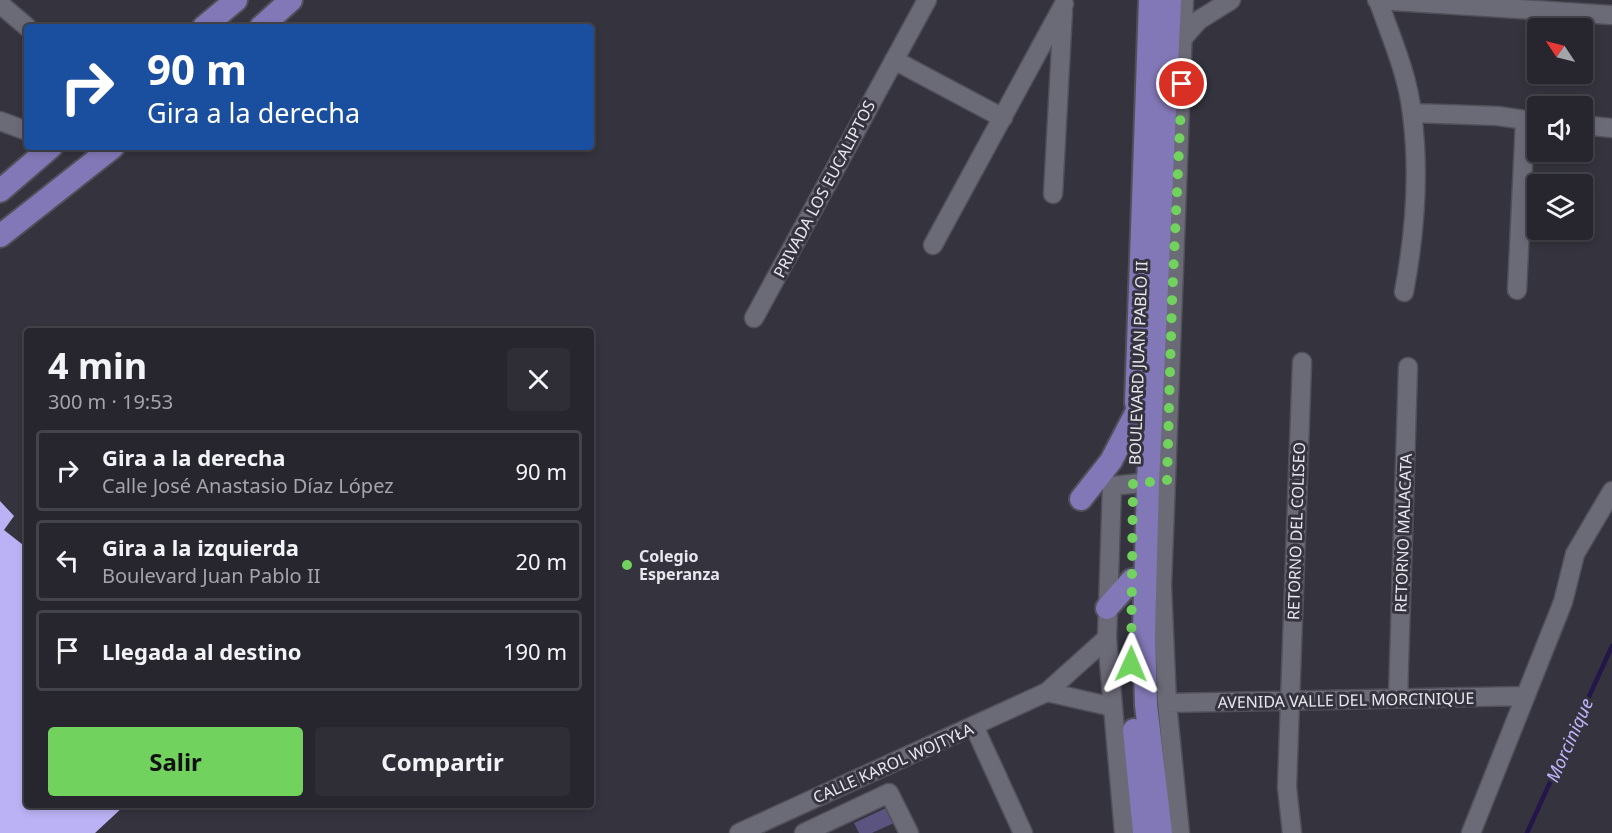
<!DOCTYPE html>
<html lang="es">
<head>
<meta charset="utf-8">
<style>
	:root { --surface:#27262e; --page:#2f2e36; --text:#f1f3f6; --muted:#a4a5aa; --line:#43434a; --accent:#72d25e }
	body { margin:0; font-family:"Noto Sans",sans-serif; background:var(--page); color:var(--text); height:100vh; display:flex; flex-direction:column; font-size:22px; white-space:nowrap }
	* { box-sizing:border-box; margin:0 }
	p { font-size:20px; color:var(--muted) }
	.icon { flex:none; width:33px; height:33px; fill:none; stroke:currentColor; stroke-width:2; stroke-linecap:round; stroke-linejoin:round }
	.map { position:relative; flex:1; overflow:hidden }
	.details { position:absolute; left:24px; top:328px; width:570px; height:480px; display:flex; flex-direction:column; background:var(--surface); border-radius:6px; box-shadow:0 3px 9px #0003,0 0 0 2px var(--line) }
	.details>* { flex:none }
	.guide { position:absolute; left:24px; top:24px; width:570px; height:126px; border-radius:6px; box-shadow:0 3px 9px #0003,0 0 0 2px var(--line); background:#1a4fa0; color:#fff; overflow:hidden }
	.needle { width:39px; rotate:305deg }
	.buttons { position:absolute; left:1527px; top:18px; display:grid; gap:12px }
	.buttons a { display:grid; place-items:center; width:66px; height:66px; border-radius:6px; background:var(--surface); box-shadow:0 3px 9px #0003,0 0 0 2px var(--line); font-size:30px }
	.pin { position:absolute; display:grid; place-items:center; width:51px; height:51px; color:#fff; margin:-26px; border:3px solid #fff; border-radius:50%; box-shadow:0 2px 6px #0007 }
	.me { position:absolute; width:66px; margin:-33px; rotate:1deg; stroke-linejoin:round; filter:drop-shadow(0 0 4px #0008) }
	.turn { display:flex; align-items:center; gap:21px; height:126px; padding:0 24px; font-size:27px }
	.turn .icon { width:78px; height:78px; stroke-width:2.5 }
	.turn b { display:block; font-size:42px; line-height:51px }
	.round { display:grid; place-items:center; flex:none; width:63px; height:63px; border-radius:6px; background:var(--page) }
	.headline { display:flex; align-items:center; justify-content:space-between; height:102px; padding:0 24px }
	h1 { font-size:36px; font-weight:700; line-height:45px }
	.primary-button { display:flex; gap:12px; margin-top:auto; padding:12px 24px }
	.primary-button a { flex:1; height:69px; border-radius:6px; background:var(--accent); color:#111; font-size:24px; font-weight:700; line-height:69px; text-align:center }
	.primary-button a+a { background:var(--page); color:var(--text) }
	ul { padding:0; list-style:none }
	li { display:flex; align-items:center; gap:18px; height:81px; margin:0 12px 9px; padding:0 12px; border:3px solid var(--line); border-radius:6px }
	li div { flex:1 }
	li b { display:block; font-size:22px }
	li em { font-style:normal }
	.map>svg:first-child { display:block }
	.green { fill:#5b5480 }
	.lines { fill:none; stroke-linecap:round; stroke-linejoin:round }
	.stream { stroke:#24164b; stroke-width:4.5 }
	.building { fill:#bbb2f5 }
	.minor-casing { stroke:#515059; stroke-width:21 }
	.major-casing { stroke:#515059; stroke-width:26 }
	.minor { stroke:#6b6a77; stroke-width:18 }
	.major { stroke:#8378b7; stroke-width:22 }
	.route { stroke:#72d25e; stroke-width:10; stroke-dasharray:0 18 }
	.poi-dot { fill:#72d25e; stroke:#34333e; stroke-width:2 }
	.labels { text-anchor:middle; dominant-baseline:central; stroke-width:6; stroke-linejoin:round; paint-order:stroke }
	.street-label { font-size:16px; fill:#e8e7ee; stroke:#34333e }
	.poi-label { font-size:16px; font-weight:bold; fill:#e8e7ee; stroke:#34333e; text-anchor:start }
	.water-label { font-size:18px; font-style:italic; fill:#beb4fb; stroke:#34333e }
</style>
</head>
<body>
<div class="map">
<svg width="1612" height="833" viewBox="0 0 1612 833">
	<rect width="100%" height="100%" fill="#34333e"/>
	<path class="green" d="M 886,808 L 894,823 L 872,833 L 859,833 L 854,823 Z"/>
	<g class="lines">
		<path class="stream" d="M 1527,833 L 1612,646"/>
	</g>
	<path class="building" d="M 0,501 L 14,516 L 4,530 L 27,548 L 27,806 L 124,806 L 95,833 L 0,833 Z"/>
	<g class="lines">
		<defs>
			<path id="minor" d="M 1377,0 L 1612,15
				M 1378,0 C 1391,37 1408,75 1412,114 C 1420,174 1415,233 1404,292
				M 0,4 L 27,27
				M 1184,37 L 1199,20 L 1231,0
				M 894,60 L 1003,118
				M 1412,113 L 1498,116 L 1538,122
				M 0,121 L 27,131
				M 1582,125 L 1612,128
				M 1053,194 L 1063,10
				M 933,245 L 1064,4
				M 1517,290 L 1525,121
				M 754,318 L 927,0
				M 1047,692 L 1113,707
				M 1398,698 L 1408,367
				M 1167,703 L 1525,696
				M 974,726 L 1023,833
				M 739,833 L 1047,692 L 1107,638
				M 804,833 L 889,793 L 909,833
				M 1124,833 L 1107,638 L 1112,486 L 1159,481
				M 1180,833 L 1167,703 L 1162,586 L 1184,0
				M 1292,833 L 1287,787 L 1302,362
				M 1471,833 L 1563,602 L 1575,554 L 1612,491"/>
			<path id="major" d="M 204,27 L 236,0
				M 261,27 L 291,0
				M 0,191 L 51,147
				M 0,236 L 113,147
				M 1136,403 L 1150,0
				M 1081,499 L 1111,461 L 1136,413
				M 1107,608 L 1132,580
				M 1134,730 L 1144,833
				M 1161,833 L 1146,705 L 1144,632 L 1148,482 L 1170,0"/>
		</defs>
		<use href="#minor" class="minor-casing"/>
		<use href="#major" class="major-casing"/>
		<use href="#minor" class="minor"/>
		<use href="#major" class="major"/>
	</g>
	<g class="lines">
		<path class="route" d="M 1131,664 L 1133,483 L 1167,481 L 1172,301 L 1182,84"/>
	</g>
	<circle class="poi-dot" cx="627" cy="565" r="6"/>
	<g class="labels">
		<g class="street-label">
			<text transform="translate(824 189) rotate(-62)">PRIVADA LOS EUCALIPTOS</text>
			<text transform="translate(1138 363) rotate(-88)">BOULEVARD JUAN PABLO II</text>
			<text transform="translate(1296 531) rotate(-88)">RETORNO DEL COLISEO</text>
			<text transform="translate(1403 533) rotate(-88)">RETORNO MALACATA</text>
			<text transform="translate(1346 700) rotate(-1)">AVENIDA VALLE DEL MORCINIQUE</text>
			<text transform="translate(893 763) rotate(-24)">CALLE KAROL WOJTYŁA</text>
		</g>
		<g class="poi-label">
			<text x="639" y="556">Colegio<tspan x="639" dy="18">Esperanza</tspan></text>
		</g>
		<g class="water-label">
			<text transform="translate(1569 740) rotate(-66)">Morcinique</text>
		</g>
	</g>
</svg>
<div class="buttons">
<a><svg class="needle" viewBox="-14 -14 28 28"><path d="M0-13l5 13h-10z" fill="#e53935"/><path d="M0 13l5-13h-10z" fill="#a4a5aa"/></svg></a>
<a><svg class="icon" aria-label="sound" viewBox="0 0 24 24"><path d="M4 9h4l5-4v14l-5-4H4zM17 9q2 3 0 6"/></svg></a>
<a><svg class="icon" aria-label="layers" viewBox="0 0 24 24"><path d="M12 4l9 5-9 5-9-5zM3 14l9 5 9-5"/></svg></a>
</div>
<div class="pin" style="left:1182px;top:84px;background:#d93025"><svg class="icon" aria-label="arrive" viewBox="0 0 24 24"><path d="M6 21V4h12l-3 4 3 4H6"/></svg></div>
<svg class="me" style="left:1131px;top:664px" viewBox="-20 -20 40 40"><path d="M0-17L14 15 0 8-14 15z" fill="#72d25e" stroke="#fff" stroke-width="4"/></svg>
<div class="guide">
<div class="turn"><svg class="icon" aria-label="right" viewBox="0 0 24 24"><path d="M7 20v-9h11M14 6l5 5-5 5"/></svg><div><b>90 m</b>Gira a la derecha</div></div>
</div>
<section class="details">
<div class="headline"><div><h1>4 min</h1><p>300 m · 19:53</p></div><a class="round"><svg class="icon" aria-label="close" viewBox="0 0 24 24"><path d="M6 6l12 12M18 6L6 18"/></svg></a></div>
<ul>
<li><svg class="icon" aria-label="right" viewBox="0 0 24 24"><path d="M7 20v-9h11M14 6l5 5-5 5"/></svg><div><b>Gira a la derecha</b><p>Calle José Anastasio Díaz López</p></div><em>90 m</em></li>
<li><svg class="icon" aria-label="left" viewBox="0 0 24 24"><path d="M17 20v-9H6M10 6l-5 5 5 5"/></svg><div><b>Gira a la izquierda</b><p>Boulevard Juan Pablo II</p></div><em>20 m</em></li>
<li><svg class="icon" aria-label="arrive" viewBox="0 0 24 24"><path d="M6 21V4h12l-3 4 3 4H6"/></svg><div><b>Llegada al destino</b></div><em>190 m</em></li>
</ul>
<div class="primary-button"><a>Salir</a><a>Compartir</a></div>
</section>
</div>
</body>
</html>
